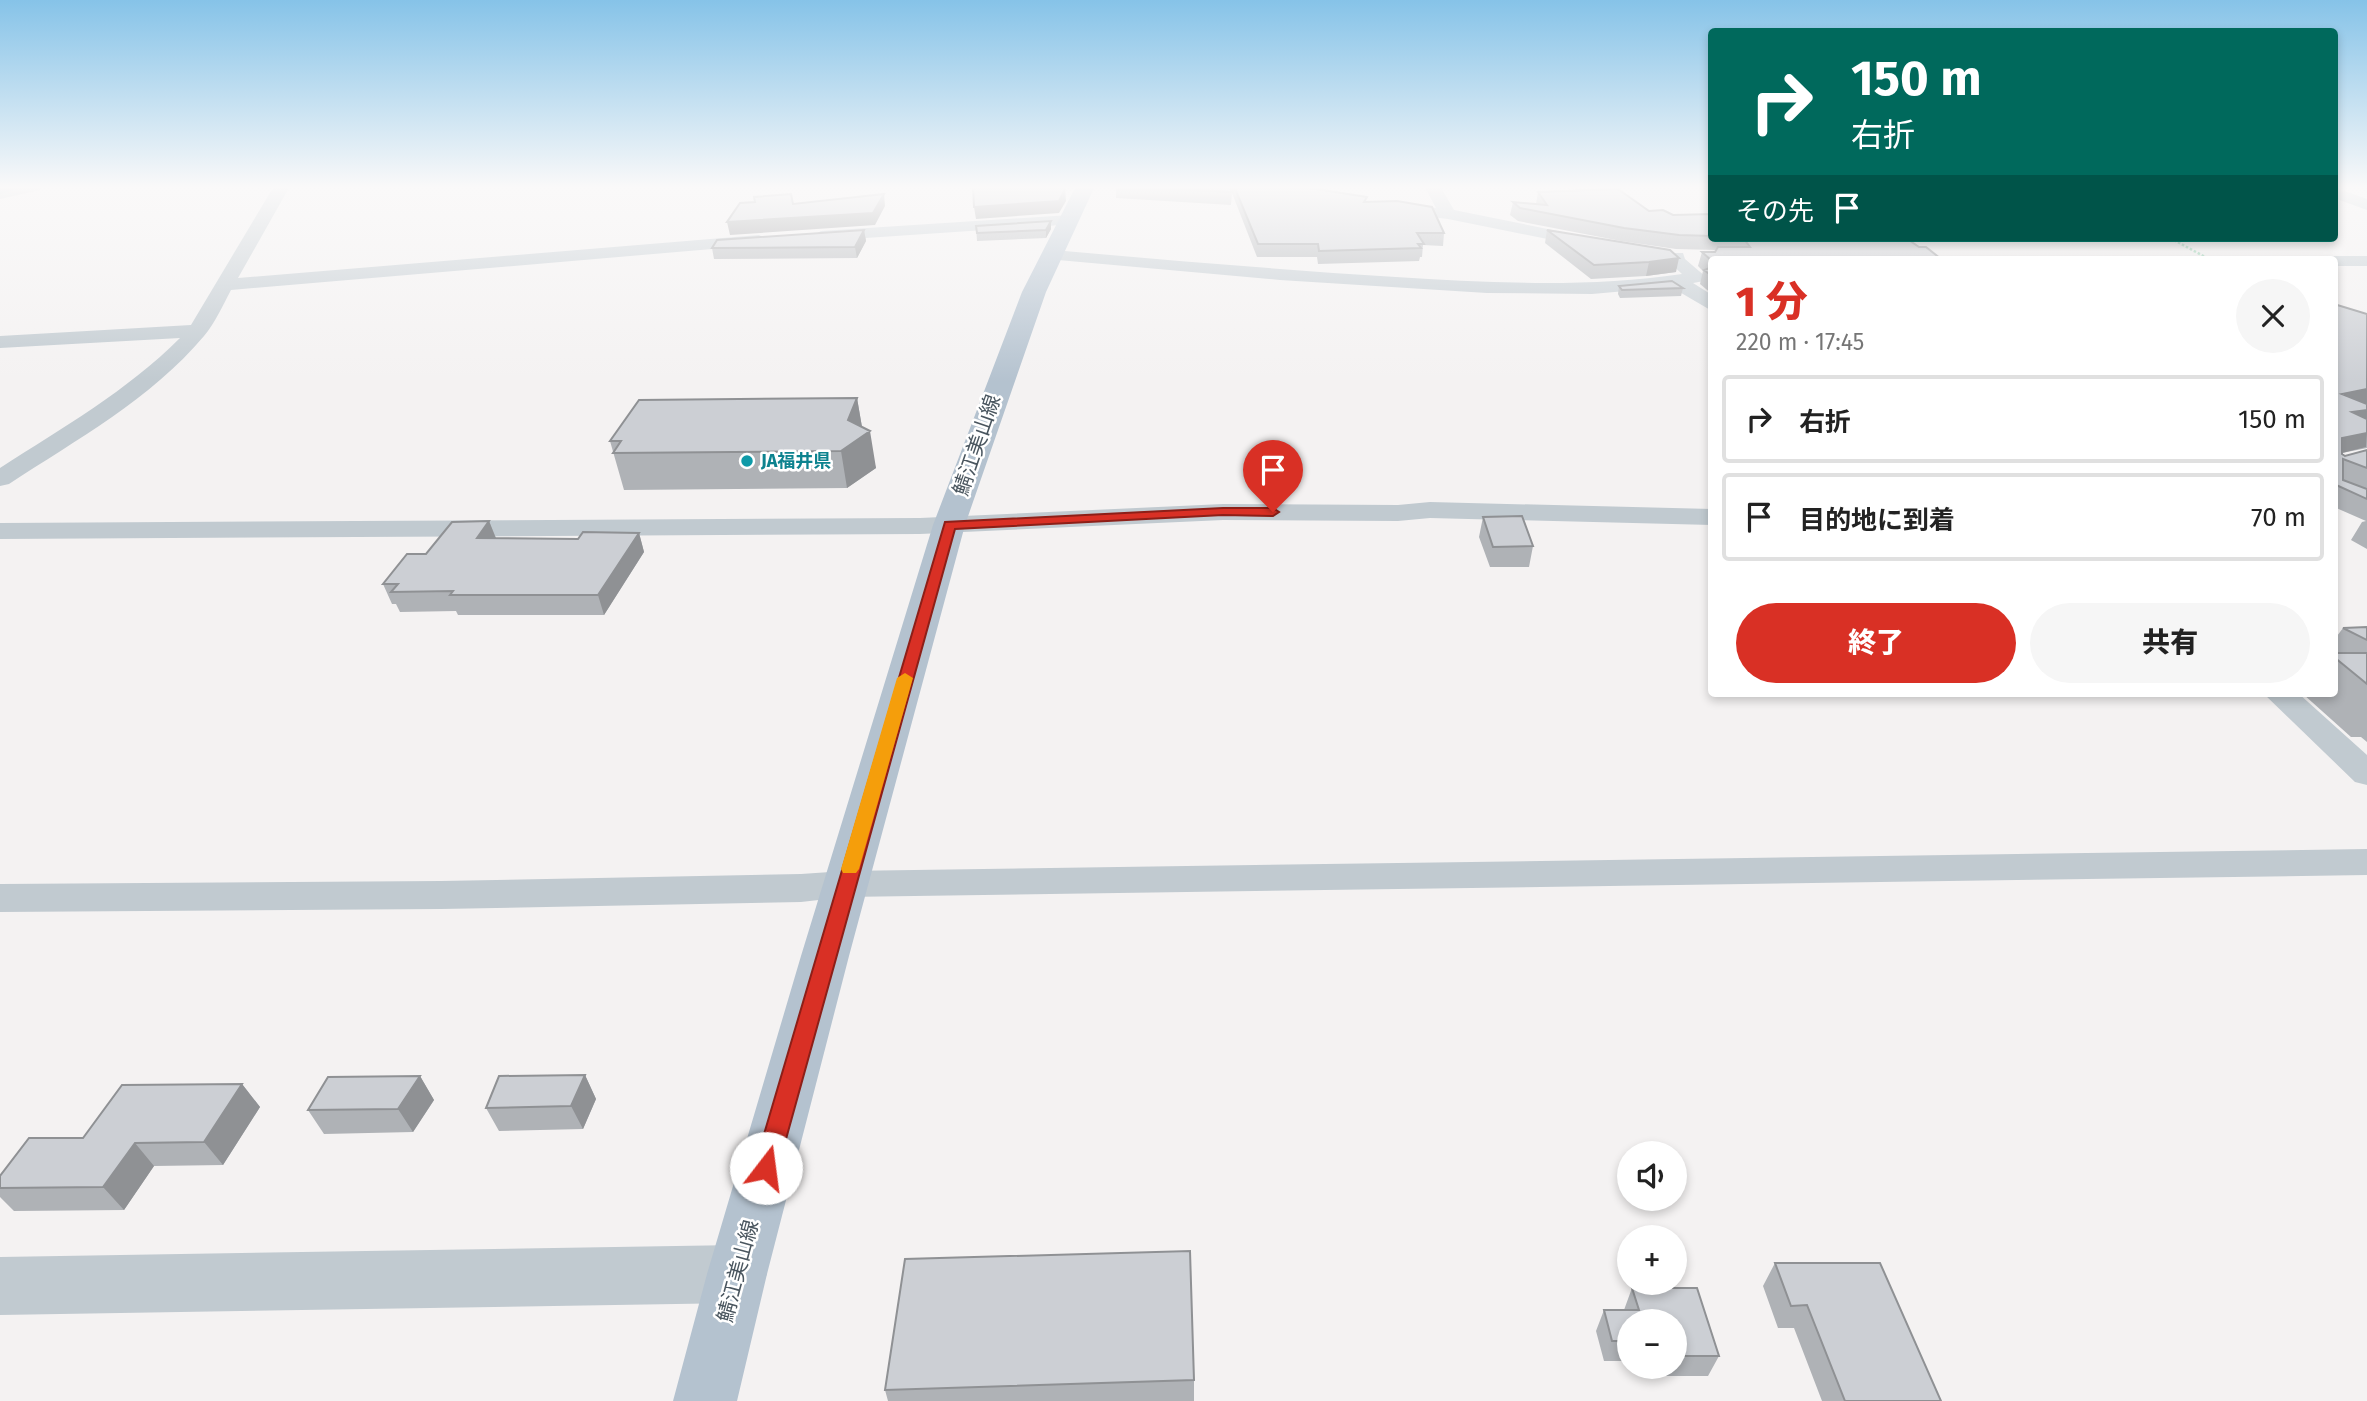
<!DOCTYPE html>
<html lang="ja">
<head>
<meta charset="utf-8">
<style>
	:root { --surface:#fff; --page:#f6f6f6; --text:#222; --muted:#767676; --line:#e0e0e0; --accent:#d93025 }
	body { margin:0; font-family:"Fira Sans","Noto Sans JP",sans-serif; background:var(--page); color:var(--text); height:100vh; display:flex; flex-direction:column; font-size:26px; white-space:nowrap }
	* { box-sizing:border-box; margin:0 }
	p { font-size:23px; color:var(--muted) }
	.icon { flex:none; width:38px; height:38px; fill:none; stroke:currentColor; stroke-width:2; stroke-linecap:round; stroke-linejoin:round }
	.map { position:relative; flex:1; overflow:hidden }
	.panel { position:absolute; left:1708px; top:256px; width:630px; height:441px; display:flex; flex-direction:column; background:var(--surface); border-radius:7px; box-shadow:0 4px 10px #0003 }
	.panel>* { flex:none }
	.top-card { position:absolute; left:1708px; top:28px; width:630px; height:214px; border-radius:7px; box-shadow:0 4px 10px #0003; background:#00695c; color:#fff; overflow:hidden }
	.buttons { position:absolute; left:1617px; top:1141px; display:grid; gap:14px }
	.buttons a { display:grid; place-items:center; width:70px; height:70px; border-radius:50%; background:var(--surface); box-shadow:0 4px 10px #0003; font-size:35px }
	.pin { position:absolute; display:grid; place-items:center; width:60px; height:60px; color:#fff; margin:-72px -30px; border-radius:50% 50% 50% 0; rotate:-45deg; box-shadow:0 0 7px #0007 }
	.pin .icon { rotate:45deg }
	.me { position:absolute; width:77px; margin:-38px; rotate:15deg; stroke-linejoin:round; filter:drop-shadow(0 0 5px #0008) }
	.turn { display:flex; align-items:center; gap:24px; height:147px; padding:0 28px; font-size:32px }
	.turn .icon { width:91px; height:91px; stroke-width:2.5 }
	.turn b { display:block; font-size:49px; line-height:60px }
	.then { display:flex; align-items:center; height:66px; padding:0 28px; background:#0003; gap:14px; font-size:26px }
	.round { display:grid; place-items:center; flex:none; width:74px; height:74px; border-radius:37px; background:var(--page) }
	.overview { display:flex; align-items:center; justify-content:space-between; height:119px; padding:0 28px }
	h1 { font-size:42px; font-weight:800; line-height:52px; color:var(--accent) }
	.button { display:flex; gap:14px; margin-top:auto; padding:14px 28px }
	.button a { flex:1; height:80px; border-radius:42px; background:var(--accent); color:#fff; font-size:28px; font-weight:800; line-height:80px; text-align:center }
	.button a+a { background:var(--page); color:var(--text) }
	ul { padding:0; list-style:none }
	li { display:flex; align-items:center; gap:21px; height:88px; margin:0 14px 10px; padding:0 14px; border:4px solid var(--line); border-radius:7px }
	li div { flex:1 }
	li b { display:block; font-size:26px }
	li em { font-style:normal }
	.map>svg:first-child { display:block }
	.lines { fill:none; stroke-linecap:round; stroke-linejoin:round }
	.trunk-casing { stroke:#7891aa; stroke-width:2 }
	.path { stroke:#7dcca2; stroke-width:2.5; stroke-dasharray:2.5 2; stroke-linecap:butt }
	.minor { fill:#c1cad0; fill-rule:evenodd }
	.tertiary { fill:#c1cad0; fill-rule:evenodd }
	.primary { fill:#b4c2cf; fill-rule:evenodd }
	.trunk { fill:#a0b4c6; fill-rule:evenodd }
	.wall { fill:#afb2b6 }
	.shaded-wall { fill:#8f9194 }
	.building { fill:#cccfd4; stroke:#8f9194; stroke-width:2 }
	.route { fill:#d93025; stroke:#8d1f18; stroke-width:2 }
	.slow { fill:#f59e0b }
	.culture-dot { fill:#0f9aa8; stroke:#fff; stroke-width:2.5 }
	.labels { text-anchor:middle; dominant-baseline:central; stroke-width:5; stroke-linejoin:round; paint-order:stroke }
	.far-culture-label { font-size:18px; font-weight:bold; fill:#0d838f; stroke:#fff; text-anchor:start }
	.street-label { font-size:21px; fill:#4a565f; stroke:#fff }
</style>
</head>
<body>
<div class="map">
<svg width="2367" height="1401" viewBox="0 0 2367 1401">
	<rect width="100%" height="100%" fill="#f4f2f2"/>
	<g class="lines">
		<defs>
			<path id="trunk" d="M 0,186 L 16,186 L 14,190 L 0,194 Z"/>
		</defs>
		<use href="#trunk" class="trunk-casing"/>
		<path class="path" d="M 2170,238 L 2209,259"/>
		<path class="minor" d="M 274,186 L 290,186 L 238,278 L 759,235 L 768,240 L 759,245 L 231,290 C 223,305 215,323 204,336 C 151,399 76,440 9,484 L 0,486 L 0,468 C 62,428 127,391 180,338 L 0,348 L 0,336 L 191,325 Z
			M 1424,186 L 1440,186 L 1454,210 L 1587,237 L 1596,242 L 1587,247 L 1448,219 L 1391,212 L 1383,207 L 1391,202 L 1436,208 Z
			M 2334,187 L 2367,199 L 2367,210 L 2334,198 Z
			M 1070,215 L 1076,216 L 1078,220 L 1076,224 L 821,241 L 812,236 L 821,231 Z
			M 1053,250 C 1167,260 1282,270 1396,277 C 1491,283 1587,288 1682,274 L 1667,260 L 1671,253 L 1683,253 L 1685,259 L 1706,277 L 1704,281 L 1693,283 L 1712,295 L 1712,311 L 1671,287 L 1592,294 L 1487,293 L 1280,280 L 1047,259 L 1044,255 L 1047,251 Z
			M 2334,256 L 2367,256 L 2367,266 L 2334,266 L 2334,259 L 2326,259 Z
			M 1430,502 L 1712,509 L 1712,525 L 1430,518 L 1398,521 L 1223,520 L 920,534 L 0,539 L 0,523 L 920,518 L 1223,504 L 1398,505 Z
			M 2263,693 L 2298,693 L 2367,755 L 2367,785 L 2355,782 Z
			M 2367,849 L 2367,875 L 845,897 L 801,902 L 441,909 L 0,912 L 0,884 L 441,881 L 801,874 L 845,871 Z"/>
		<path class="tertiary" d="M 42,186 L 40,190 L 0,199 L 0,187 Z
			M 737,1245 L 758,1254 L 767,1274 L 758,1294 L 737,1303 L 0,1315 L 0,1257 Z"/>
		<path class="primary" d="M 1076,186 L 1095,186 L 1046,292 L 965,525 L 849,956 L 767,1274 L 737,1401 L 673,1401 L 707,1274 L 801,956 L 933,525 L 1022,292 Z"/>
		<use href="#trunk" class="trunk"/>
	</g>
	<path class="wall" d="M 1116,186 L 1297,186 L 1366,202 L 1444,233 L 1443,246 L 1423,245 L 1422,257 L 1420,257 L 1419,261 L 1318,264 L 1317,257 L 1257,257 L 1232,193 L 1231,205 L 1116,198 Z
		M 1538,192 L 1673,215 L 1712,214 L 1712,238 L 1906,238 L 1712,259 L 1712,294 L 1700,284 L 1703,271 L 1698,266 L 1702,252 L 1715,252 L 1717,250 L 1676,249 L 1621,241 L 1518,221 L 1510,215 L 1513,202 L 1536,204 Z
		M 1051,221 L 1051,229 L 1046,238 L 977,241 L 976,226 Z
		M 864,230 L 866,241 L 857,258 L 714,259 L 712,248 Z
		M 1547,230 L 1670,250 L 1676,272 L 1646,276 L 1591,279 L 1545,243 Z
		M 1619,286 L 1683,288 L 1681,296 L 1620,298 L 1618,294 Z
		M 2334,304 L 2367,403 L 2365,403 L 2367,404 L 2367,448 L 2342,453 L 2345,456 L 2367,450 L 2367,549 L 2351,540 L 2362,522 L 2366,521 L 2334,507 Z
		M 857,398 L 862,427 L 876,468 L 847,488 L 624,490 L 610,441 Z
		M 1483,517 L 1533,546 L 1529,567 L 1490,567 L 1479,537 Z
		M 489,521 L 496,538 L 578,539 L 639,533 L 644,552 L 604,615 L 458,615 L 456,611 L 400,612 L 396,604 L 392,604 L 383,584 L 426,554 Z
		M 2367,627 L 2367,742 L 2361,737 L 2351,737 L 2303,694 L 2334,693 L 2334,640 L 2343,628 Z
		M 585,1075 L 596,1099 L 583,1129 L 499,1131 L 486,1108 Z
		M 420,1076 L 434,1100 L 413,1132 L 324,1134 L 308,1110 Z
		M 242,1084 L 260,1107 L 223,1165 L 154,1166 L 124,1210 L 14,1211 L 0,1197 L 0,1176 L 83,1138 Z
		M 1775,1263 L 1941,1401 L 1822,1401 L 1794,1328 L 1778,1328 L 1763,1286 Z
		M 1632,1288 L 1719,1356 L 1708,1376 L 1642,1376 L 1640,1367 L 1675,1367 L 1675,1321 L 1629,1321 L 1629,1361 L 1604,1361 L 1596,1331 L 1604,1310 L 1624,1310 Z
		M 1194,1380 L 1194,1401 L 888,1401 L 885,1390 Z"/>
	<path class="shaded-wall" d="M 1065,189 L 1066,201 L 1059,213 L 976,219 L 974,207 Z
		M 884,194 L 885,206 L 875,225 L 730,235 L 727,222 Z
		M 1051,221 L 1051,229 L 1046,238 L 1046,230 Z
		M 864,230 L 866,241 L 857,258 L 855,247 Z
		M 1679,258 L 1676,272 L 1646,276 L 1649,262 Z
		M 2367,389 L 2367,403 L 2364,404 L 2342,394 Z
		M 857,398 L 863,433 L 870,431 L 876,468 L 847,488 L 841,451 L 848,420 Z
		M 2367,410 L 2367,424 L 2352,412 Z
		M 2367,433 L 2366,447 L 2334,455 L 2342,438 Z
		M 489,521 L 497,541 L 477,538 Z
		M 639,533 L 644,552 L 604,615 L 598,595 Z
		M 585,1075 L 596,1099 L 583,1129 L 571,1106 Z
		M 420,1076 L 434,1100 L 413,1132 L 398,1109 Z
		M 242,1084 L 260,1107 L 223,1165 L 204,1142 Z
		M 135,1143 L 154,1166 L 124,1210 L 103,1187 Z"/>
	<path class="building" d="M 973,186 L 1064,186 L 1065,189 L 1059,201 L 974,207 Z
		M 1127,186 L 1231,186 L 1232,192 Z
		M 1234,186 L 1297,186 L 1367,197 L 1364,202 L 1397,201 L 1432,207 L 1444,233 L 1417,233 L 1424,244 L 1418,244 L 1421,248 L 1319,251 L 1318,244 L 1258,244 Z
		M 1618,189 L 1649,211 L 1663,210 L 1673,215 L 1712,214 L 1712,236 L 1679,235 L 1624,228 L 1520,208 L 1513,202 L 1547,205 L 1538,192 Z
		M 791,194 L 793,204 L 884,194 L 873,213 L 727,222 L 740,203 L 755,202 L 754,197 Z
		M 1051,221 L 1046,230 L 977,233 L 976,226 Z
		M 864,230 L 855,247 L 712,248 L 717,240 Z
		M 1547,230 L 1670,250 L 1679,258 L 1649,262 L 1594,265 Z
		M 1738,238 L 1906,238 L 1919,247 L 1926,247 L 1941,259 L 1712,259 L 1712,261 L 1702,252 L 1715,252 L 1718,247 L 1750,247 L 1744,239 Z
		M 1712,264 L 1712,276 L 1704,270 L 1710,268 Z
		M 1672,281 L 1683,288 L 1622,290 L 1619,286 Z
		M 2334,304 L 2367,314 L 2367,389 L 2342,394 L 2367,404 L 2367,410 L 2352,412 L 2367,419 L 2367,433 L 2342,438 L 2342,454 L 2345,456 L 2367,450 L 2367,468 L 2343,459 L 2343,480 L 2367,489 L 2367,499 L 2334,484 Z
		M 857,398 L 848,420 L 870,431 L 841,451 L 613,453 L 621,441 L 610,441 L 639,400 Z
		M 1522,516 L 1533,546 L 1493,547 L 1483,517 Z
		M 489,521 L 477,538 L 578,539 L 583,532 L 639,533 L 598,595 L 450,595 L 453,591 L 391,592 L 398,584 L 383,584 L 407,554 L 426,554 L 452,522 Z
		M 2367,627 L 2367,640 L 2343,628 Z
		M 2334,653 L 2367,653 L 2367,684 L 2334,657 Z
		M 585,1075 L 571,1106 L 486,1108 L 499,1076 Z
		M 420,1076 L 398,1109 L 308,1110 L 328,1077 Z
		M 242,1084 L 204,1142 L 135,1143 L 103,1187 L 0,1188 L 0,1176 L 29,1138 L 83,1138 L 122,1085 Z
		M 1190,1251 L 1194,1380 L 885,1390 L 905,1259 Z
		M 1775,1263 L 1880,1263 L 1941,1401 L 1845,1401 L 1807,1305 L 1791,1306 Z
		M 1632,1288 L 1697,1288 L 1719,1356 L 1675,1356 L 1675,1321 L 1629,1321 L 1629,1341 L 1612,1341 L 1604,1310 L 1639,1310 Z"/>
	<linearGradient id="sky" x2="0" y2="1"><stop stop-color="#86c3e8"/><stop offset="0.49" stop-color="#faf9f9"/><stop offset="1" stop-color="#faf9f9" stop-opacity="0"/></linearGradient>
	<rect width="2367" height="382" fill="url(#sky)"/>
	<path class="route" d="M 1223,508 L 1273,508 L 1279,512 L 1273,516 L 1223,515 L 955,529 L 778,1168 L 774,1176 L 766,1179 L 758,1176 L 754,1168 L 945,522 Z"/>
	<path class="slow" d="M 905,673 L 913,678 L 859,869 L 856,873 L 843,873 L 841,869 L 897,678 Z"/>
	<circle class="culture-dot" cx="747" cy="461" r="7"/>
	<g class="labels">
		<g class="far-culture-label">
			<text x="761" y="461">JA福井県</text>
		</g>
		<g class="street-label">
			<text transform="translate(977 445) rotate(-71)">鯖江美山線</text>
			<text transform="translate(738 1271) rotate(-75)">鯖江美山線</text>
		</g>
	</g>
</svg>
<div class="buttons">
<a><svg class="icon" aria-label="sound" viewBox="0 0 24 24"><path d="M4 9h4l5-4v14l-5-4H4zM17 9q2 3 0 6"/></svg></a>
<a>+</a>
<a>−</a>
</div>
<div class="pin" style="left:1273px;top:512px;background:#d93025"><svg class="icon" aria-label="arrive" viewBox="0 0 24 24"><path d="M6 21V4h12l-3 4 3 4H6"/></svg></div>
<svg class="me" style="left:766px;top:1168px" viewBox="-20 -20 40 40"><circle r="19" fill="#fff"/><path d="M0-13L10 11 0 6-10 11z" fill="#d93025"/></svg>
<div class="top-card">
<div class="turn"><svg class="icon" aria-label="right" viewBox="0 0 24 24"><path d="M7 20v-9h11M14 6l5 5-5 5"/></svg><div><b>150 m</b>右折</div></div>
<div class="then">その先<svg class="icon" aria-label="arrive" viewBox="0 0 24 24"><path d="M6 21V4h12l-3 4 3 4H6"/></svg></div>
</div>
<section class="panel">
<div class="overview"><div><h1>1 分</h1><p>220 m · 17:45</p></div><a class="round"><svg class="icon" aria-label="close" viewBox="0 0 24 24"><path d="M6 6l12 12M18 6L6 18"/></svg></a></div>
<ul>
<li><svg class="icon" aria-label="right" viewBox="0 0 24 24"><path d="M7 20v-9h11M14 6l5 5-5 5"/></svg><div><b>右折</b></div><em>150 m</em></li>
<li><svg class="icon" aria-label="arrive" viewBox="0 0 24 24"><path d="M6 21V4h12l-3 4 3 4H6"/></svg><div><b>目的地に到着</b></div><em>70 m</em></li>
</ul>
<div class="button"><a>終了</a><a>共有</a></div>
</section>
</div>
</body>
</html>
